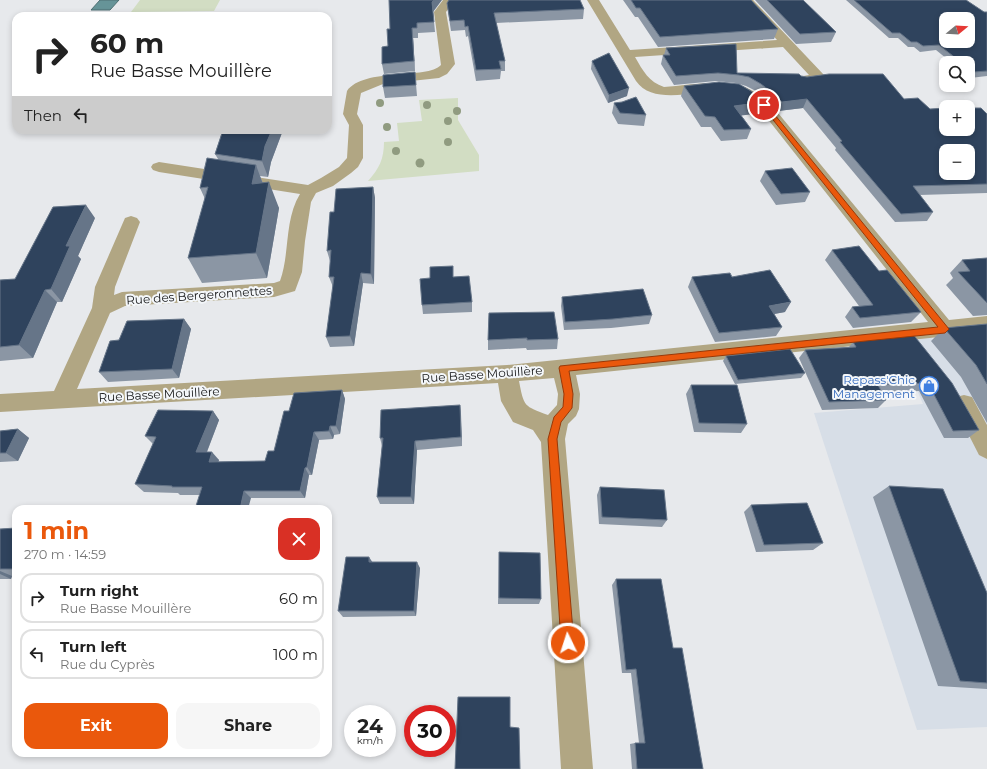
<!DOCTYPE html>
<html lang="en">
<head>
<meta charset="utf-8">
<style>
	:root { --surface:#fff; --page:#f6f6f6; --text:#222; --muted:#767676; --line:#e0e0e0; --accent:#ea580c }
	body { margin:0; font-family:Montserrat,sans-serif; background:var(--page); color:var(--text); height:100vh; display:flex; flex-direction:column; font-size:15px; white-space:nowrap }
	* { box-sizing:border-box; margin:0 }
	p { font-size:13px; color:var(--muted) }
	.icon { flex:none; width:22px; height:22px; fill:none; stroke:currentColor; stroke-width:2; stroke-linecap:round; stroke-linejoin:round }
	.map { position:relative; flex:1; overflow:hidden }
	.panel { position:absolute; left:12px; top:505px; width:320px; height:252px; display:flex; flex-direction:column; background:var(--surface); border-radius:12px; box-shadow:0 2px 6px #0003 }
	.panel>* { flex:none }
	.hud { position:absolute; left:12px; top:12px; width:320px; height:122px; border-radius:12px; box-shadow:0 2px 6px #0003; background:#fff; color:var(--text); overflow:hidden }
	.needle { width:26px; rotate:72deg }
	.fabs { position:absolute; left:939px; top:12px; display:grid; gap:8px }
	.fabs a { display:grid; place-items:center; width:36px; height:36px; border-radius:8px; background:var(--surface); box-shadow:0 2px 6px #0003; font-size:20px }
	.speed { position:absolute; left:344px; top:705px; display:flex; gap:8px; font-size:20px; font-weight:700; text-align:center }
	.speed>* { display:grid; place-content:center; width:52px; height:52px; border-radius:50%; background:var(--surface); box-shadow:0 2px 6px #0003; line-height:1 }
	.speed small { font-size:10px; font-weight:400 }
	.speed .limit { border:6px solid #d22; background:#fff; color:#111 }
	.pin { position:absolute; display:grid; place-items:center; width:34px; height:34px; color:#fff; margin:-17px; border:2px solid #fff; border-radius:50%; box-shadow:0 1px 4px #0007 }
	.me { position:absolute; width:44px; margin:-22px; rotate:356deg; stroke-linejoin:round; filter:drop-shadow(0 0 3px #0008) }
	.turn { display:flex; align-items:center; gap:14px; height:84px; padding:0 12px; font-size:18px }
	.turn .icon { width:52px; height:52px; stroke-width:2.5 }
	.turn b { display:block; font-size:28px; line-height:34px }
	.then { display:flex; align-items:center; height:38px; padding:0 12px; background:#0003; gap:8px; font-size:15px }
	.round { display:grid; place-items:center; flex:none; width:42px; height:42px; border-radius:12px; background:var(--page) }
	.overview { display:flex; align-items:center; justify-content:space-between; height:68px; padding:0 12px }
	h1 { font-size:24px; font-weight:700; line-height:30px; color:var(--accent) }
	.action { display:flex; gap:8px; margin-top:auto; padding:8px 12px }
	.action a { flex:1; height:46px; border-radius:12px; background:var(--accent); color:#fff; font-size:16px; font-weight:700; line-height:46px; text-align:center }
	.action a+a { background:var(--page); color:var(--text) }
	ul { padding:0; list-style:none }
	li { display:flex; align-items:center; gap:12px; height:50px; margin:0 8px 6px; padding:0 4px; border:2px solid var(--line); border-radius:12px }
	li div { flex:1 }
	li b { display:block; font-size:15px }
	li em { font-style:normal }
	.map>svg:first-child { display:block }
	.built { fill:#d7dee7 }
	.green { fill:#d2ddc3 }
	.water { fill:#669498; stroke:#4e6f72 }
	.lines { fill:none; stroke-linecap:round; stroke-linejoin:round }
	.minor { fill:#b1a683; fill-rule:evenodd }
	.tree { fill:#909b80 }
	.wall { fill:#8b96a4 }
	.shaded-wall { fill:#667588 }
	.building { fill:#2f435d; stroke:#667588; fill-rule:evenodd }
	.route { fill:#ea580c; stroke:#983908 }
	.labels { text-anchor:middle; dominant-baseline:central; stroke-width:4; stroke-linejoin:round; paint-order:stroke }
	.street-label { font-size:12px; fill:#171819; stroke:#f4f7fa }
	.shop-label { font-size:12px; fill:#366cbe; stroke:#f4f7fa; text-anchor:end }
</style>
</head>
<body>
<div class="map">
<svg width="987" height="769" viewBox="0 0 987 769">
	<rect width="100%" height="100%" fill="#e7e9ec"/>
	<path class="built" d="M 923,327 L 976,392 L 987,390 L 987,727 L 917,730 L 814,413 L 923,404 L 894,337 Z"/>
	<path class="green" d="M 140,0 L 220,0 L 214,11 L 131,12 Z
		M 458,98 L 458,120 L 479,155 L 479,171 L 368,181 C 379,169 384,159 384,142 L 399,141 L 397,123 L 422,121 L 419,100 Z"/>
	<path class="water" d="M 100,0 L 119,0 L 110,10 L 91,10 Z"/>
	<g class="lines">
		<path class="minor" d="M 443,0 L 455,0 L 446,12 L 455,64 L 447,74 L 439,78 L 383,84 L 361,93 L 357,114 L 363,125 L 363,158 L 358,167 L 351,173 L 333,186 L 316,193 L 311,202 L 305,241 L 302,272 L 295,291 L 274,297 L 125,306 L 110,313 L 77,389 L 507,365 L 928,322 L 759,108 C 749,100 739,93 726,91 C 700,89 654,107 636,81 L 587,0 L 599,0 L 630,50 L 777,40 L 741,0 L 753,0 L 824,75 L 826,78 L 824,81 L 803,84 L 798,83 L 796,80 L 798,77 L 809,75 L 783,47 L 635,57 C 643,71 649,82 664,87 C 688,85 722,79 745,87 C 754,91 761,96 769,102 L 949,320 L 987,316 L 987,332 L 576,375 L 580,394 L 579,409 L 576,416 L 568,424 L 565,439 L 593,769 L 561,769 L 541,442 L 533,430 L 513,422 L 501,401 L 498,383 L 0,412 L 0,394 L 54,391 L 92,308 L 95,287 L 125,218 L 131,216 L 137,218 L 140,222 L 115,287 L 114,295 L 122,292 L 274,283 L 280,281 C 290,254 284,220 300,194 L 159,172 L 153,170 L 151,167 L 153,164 L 159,162 L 308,185 L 321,178 L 339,167 L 347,158 L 349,125 L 343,114 L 347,91 C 364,67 427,80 441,65 L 434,12 ZM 554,378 L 558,394 L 557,405 L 548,415 C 524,406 524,407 519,381 Z
			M 964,395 L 972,397 L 987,425 L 987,459 L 979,455 L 953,404 L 956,397 Z"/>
	</g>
	<g class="tree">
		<circle cx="380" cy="103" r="4"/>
		<circle cx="427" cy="105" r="4"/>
		<circle cx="457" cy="111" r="4"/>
		<circle cx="448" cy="121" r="4"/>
		<circle cx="387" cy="127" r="4"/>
		<circle cx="448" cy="142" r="4"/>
		<circle cx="396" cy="151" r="4"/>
		<circle cx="420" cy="163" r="4.5"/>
	</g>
	<path class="wall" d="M 623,0 L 751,0 L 778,29 L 774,39 L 658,47 L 638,17 L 635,17 Z
		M 755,0 L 803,0 L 836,32 L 831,42 L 796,44 Z
		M 846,0 L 966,0 L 984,12 L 987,12 L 987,76 L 970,78 L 968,76 L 968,63 L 952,63 L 936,50 L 920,52 L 914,47 L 908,47 L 898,38 L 889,38 Z
		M 447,3 L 584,9 L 583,19 L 496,23 L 505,61 L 505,71 L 501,71 L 500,79 L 476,81 L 468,36 L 466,37 L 465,30 L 451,31 L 448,12 Z
		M 433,12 L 435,32 L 418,33 L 418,38 L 413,38 L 415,71 L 384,74 L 382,64 L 388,46 L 390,29 Z
		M 666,48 L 737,73 L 801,76 L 904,99 L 930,109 L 987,114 L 987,193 L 919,195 L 933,212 L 927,221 L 895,222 L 835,150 L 836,148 L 803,108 L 778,111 L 770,101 L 758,92 L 746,86 L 736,83 L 716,81 L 674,85 L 661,64 L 663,55 L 664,55 Z
		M 592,61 L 627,96 L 608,103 L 591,69 Z
		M 415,72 L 417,96 L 385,98 L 383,87 Z
		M 684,86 L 761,113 L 741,115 L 751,129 L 747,139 L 721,141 L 711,127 L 701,127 L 681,96 Z
		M 614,103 L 646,115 L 644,126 L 618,124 L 612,113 Z
		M 223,130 L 283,130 L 271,162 L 268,177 L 260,176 L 263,183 L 279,208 L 267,278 L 202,283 L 188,258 L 205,199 L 200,188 L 218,159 L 215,154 Z
		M 765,171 L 810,192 L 805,202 L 776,205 L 760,181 Z
		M 373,187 L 375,198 L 374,284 L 363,283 L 354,346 L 330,347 L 326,337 L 333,287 L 329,277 L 331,261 L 330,261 L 327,251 L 334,212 Z
		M 95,218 L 78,256 L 81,259 L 62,302 L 57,302 L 33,358 L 0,361 L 0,280 L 15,279 Z
		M 832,250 L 879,271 L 921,312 L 911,322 L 853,328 L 845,317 L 852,307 L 859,306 L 825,260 Z
		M 987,258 L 987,315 L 973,316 L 946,285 L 953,278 L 950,273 L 962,260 Z
		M 454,277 L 472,302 L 472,312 L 423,314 L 422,305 Z
		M 692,277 L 732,277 L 785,312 L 774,314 L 782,327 L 776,336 L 715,342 L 688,287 Z
		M 562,297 L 652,315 L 649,324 L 611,328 L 564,330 L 561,306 Z
		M 489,313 L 558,339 L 557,349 L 527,350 L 526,348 L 488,350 L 488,340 Z
		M 184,319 L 191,329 L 179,378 L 108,382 L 99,372 L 119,340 Z
		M 987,324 L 987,423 L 961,377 L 931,341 L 944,328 Z
		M 912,333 L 979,430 L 968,438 L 944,438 L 919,391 L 882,393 L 886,400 L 878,408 L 822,410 L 799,358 L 805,350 L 849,347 L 853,342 L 870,340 L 872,337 Z
		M 726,356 L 805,373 L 801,378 L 735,384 L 723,361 Z
		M 691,385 L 747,424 L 741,433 L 694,432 L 686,394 Z
		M 342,390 L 345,399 L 340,434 L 334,435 L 333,439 L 319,440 L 312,475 L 309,475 L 305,498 L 251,498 L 200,495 L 180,495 L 178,493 L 144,492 L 135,484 L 153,444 L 145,436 L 213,411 L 219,420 L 207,452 L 219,460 L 218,462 L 265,461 L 274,451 L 289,411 Z
		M 460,405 L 462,446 L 417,450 L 414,504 L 380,504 L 377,497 L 382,446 L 380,438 Z
		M 18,429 L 29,438 L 18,461 L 0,462 L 0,431 Z
		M 889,486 L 987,593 L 987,689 L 938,686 L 873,497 Z
		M 600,487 L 667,520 L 662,527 L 599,524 L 597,495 Z
		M 751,505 L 823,543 L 813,550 L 756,552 L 744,512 Z
		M 16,528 L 16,576 L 12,576 L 11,579 L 0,579 L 0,529 Z
		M 499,552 L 541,599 L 539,604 L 498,604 Z
		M 372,562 L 420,568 L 416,616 L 343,617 L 338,611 Z
		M 616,579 L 673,648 L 703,769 L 632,769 L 630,744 L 635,743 L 639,743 L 631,673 L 622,673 L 612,585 Z"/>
	<path class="shaded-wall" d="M 434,0 L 442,0 L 433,12 L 432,2 Z
		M 412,28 L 413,38 L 415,71 L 414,61 Z
		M 629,88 L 627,96 L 608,103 L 609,95 Z
		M 807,99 L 803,108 L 778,111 L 782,102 Z
		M 765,102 L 761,113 L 730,117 L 734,106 Z
		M 272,130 L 283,130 L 271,162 L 268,177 L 262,161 L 265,146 Z
		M 256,165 L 265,190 L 252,184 Z
		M 269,182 L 279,208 L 267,278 L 256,253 Z
		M 373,187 L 375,198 L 374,284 L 371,274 Z
		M 86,205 L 95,218 L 78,256 L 81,259 L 62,302 L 51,289 L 66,246 Z
		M 361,273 L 363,283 L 354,346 L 350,336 Z
		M 45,290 L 57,302 L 33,358 L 19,345 Z
		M 791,302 L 785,312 L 763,316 L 769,306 Z
		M 184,319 L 191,329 L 179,378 L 172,369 Z
		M 342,390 L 345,399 L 340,434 L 336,426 Z
		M 460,405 L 461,414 L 462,446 L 461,437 Z
		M 213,411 L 219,420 L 204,459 L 196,452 Z
		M 330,426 L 334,435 L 333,439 L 329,431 Z
		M 18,429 L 29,438 L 18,461 L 6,453 Z
		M 314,432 L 319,440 L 312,475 L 307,467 Z
		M 415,441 L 417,450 L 414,504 L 411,497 Z
		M 212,452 L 219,460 L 216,469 L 209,462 Z
		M 305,468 L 309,475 L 305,498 L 300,491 Z
		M 244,491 L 251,498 L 248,509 L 240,509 Z
		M 369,557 L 373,563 L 369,562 Z
		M 417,562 L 420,568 L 416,616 L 414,611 Z
		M 0,571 L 12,576 L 11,579 L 0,574 Z"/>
	<path class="building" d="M 389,0 L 434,0 L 432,2 L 434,22 L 417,23 L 417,28 L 412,28 L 414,61 L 382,64 L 382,47 L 388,46 L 387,29 L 390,29 Z
		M 449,0 L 580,0 L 584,9 L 494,13 L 505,61 L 499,61 L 501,69 L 476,70 L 468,26 L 465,27 L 464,20 L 450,21 L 447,3 Z
		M 631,0 L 751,0 L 778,29 L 660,37 L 640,8 L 636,8 Z
		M 767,0 L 803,0 L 836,32 L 800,34 Z
		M 854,0 L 966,0 L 984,12 L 987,12 L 987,71 L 974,72 L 968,68 L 968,63 L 962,63 L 939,45 L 923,46 L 917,42 L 911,42 L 900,33 L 892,33 ZM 946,19 L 968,19 L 968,41 L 946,41 Z
		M 736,44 L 737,73 L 799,74 L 801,76 L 807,77 L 829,74 L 883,74 L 904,99 L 918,98 L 930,109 L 946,108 L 946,129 L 968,129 L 968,108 L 981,108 L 987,114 L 987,184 L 913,186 L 933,212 L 901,214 L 840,142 L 842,141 L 807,99 L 782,102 L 773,93 L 761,84 L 749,77 L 739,75 L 718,73 L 676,76 L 663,55 L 670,55 L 666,48 ZM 946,151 L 968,151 L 968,173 L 946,173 Z
		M 609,53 L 629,88 L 609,95 L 592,61 Z
		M 415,72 L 416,85 L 383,87 L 383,75 Z
		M 719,82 L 739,84 L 751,91 L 765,102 L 734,106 L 751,129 L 724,130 L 715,117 L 705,116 L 684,86 Z
		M 636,97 L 646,115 L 620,113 L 614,103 L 622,102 Z
		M 223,130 L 272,130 L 265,146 L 262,161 L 215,154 Z
		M 207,158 L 256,165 L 252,184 L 269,182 L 256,253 L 188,258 L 208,187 L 200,188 Z
		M 792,168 L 810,192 L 781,194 L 765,171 Z
		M 373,187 L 371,274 L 361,273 L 350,336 L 326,337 L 334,277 L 329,277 L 331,250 L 327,251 L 330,212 L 334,212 L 336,189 Z
		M 86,205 L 66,246 L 70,246 L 51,289 L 45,290 L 19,345 L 0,347 L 0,280 L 15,279 L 53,207 Z
		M 859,246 L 879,271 L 887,270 L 921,312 L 860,318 L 852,307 L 873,305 L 832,250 Z
		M 987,258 L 987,303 L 958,272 L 970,271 L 962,260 Z
		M 453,266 L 453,277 L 469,276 L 472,302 L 422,305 L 420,279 L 430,278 L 430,267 Z
		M 770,270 L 791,302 L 769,306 L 782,327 L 719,333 L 692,277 L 730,273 L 732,277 Z
		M 643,289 L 652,315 L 613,319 L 565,322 L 562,297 Z
		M 554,312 L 558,339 L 527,340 L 527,338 L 488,340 L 489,313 Z
		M 184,319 L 172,369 L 99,372 L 110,341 L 119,340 L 127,321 Z
		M 987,324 L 987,384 L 976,365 L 944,328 Z
		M 912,333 L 952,383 L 979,430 L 953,431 L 928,383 L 878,385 L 886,400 L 829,402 L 805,350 L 856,347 L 853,342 L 873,339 L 872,337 Z
		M 790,349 L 805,373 L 738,380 L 726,356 Z
		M 691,385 L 737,385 L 747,424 L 699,423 Z
		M 342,390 L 336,426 L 330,426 L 329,431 L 314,432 L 307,467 L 305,468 L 300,491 L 244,491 L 240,509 L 195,509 L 202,487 L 172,487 L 172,486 L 135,484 L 156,437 L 145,436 L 158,410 L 213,411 L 196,452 L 212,452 L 209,462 L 265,461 L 268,451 L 274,451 L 284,411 L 289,411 L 294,393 Z
		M 460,405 L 461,437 L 415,441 L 411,497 L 377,497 L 383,438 L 380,438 L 381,410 Z
		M 18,429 L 6,453 L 0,453 L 0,431 Z
		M 889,486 L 943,489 L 987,593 L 987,683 L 960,681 Z
		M 600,487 L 664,490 L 667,520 L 602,517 Z
		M 807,503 L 823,543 L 764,545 L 751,505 Z
		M 16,528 L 16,569 L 0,569 L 0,529 Z
		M 499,552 L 540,553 L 541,599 L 499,598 Z
		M 346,557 L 369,557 L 369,562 L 417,562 L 414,611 L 338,611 Z
		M 616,579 L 661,579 L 673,648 L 682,648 L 703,769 L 637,769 L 635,743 L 645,743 L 636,669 L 626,670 Z
		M 458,697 L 510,697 L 510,727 L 519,728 L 520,769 L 455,769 Z"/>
	<path class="route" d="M 762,104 L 766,104 L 949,329 L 945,333 L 569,371 L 573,394 L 572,408 L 561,422 L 557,439 L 574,643 L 572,647 L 568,649 L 563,647 L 561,643 L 548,439 L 554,417 L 563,407 L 564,394 L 559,368 L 560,366 L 938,327 L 762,106 Z"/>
	<defs>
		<symbol id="shop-ring" viewBox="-11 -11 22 22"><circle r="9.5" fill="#f4f7fa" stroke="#3f7fe0" stroke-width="1.5"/><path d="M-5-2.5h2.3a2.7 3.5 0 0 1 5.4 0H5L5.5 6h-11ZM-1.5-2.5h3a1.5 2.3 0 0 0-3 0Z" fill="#3f7fe0"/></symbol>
	</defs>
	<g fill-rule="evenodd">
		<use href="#shop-ring" x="918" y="375" width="22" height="22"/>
	</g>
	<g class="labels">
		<g class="street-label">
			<text transform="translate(199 295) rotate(-4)">Rue des Bergeronnettes</text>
			<text transform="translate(482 374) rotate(-4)">Rue Basse Mouillère</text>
			<text transform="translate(159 394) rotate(-3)">Rue Basse Mouillère</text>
		</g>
		<g class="shop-label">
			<text x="915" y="379">Repass'Chic<tspan x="915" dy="14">Management</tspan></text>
		</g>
	</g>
</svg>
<div class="fabs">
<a><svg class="needle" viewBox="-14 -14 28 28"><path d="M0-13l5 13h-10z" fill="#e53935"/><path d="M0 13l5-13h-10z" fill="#767676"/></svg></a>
<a><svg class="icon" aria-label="search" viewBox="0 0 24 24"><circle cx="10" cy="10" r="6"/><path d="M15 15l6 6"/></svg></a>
<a>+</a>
<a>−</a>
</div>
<div class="speed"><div>24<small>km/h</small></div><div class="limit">30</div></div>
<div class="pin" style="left:764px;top:105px;background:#d93025"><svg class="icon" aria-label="arrive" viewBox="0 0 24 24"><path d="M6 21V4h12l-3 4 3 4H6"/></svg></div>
<svg class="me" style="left:568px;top:643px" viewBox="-20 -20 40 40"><circle r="17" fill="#ea580c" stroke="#fff" stroke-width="3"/><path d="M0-11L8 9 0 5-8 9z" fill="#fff"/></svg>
<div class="hud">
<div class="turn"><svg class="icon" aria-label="right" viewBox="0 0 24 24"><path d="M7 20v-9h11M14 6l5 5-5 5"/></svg><div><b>60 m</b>Rue Basse Mouillère</div></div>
<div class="then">Then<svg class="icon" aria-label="left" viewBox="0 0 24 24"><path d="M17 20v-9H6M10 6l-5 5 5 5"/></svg></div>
</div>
<section class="panel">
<div class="overview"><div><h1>1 min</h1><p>270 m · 14:59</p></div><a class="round" style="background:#d93025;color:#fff"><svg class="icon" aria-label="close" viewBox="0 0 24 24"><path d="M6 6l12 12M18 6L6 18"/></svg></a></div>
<ul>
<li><svg class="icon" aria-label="right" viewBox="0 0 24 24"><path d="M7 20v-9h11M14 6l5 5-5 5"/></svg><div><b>Turn right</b><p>Rue Basse Mouillère</p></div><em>60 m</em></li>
<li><svg class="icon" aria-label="left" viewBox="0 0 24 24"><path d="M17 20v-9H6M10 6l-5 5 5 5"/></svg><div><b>Turn left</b><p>Rue du Cyprès</p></div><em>100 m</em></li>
</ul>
<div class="action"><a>Exit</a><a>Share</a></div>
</section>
</div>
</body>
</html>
